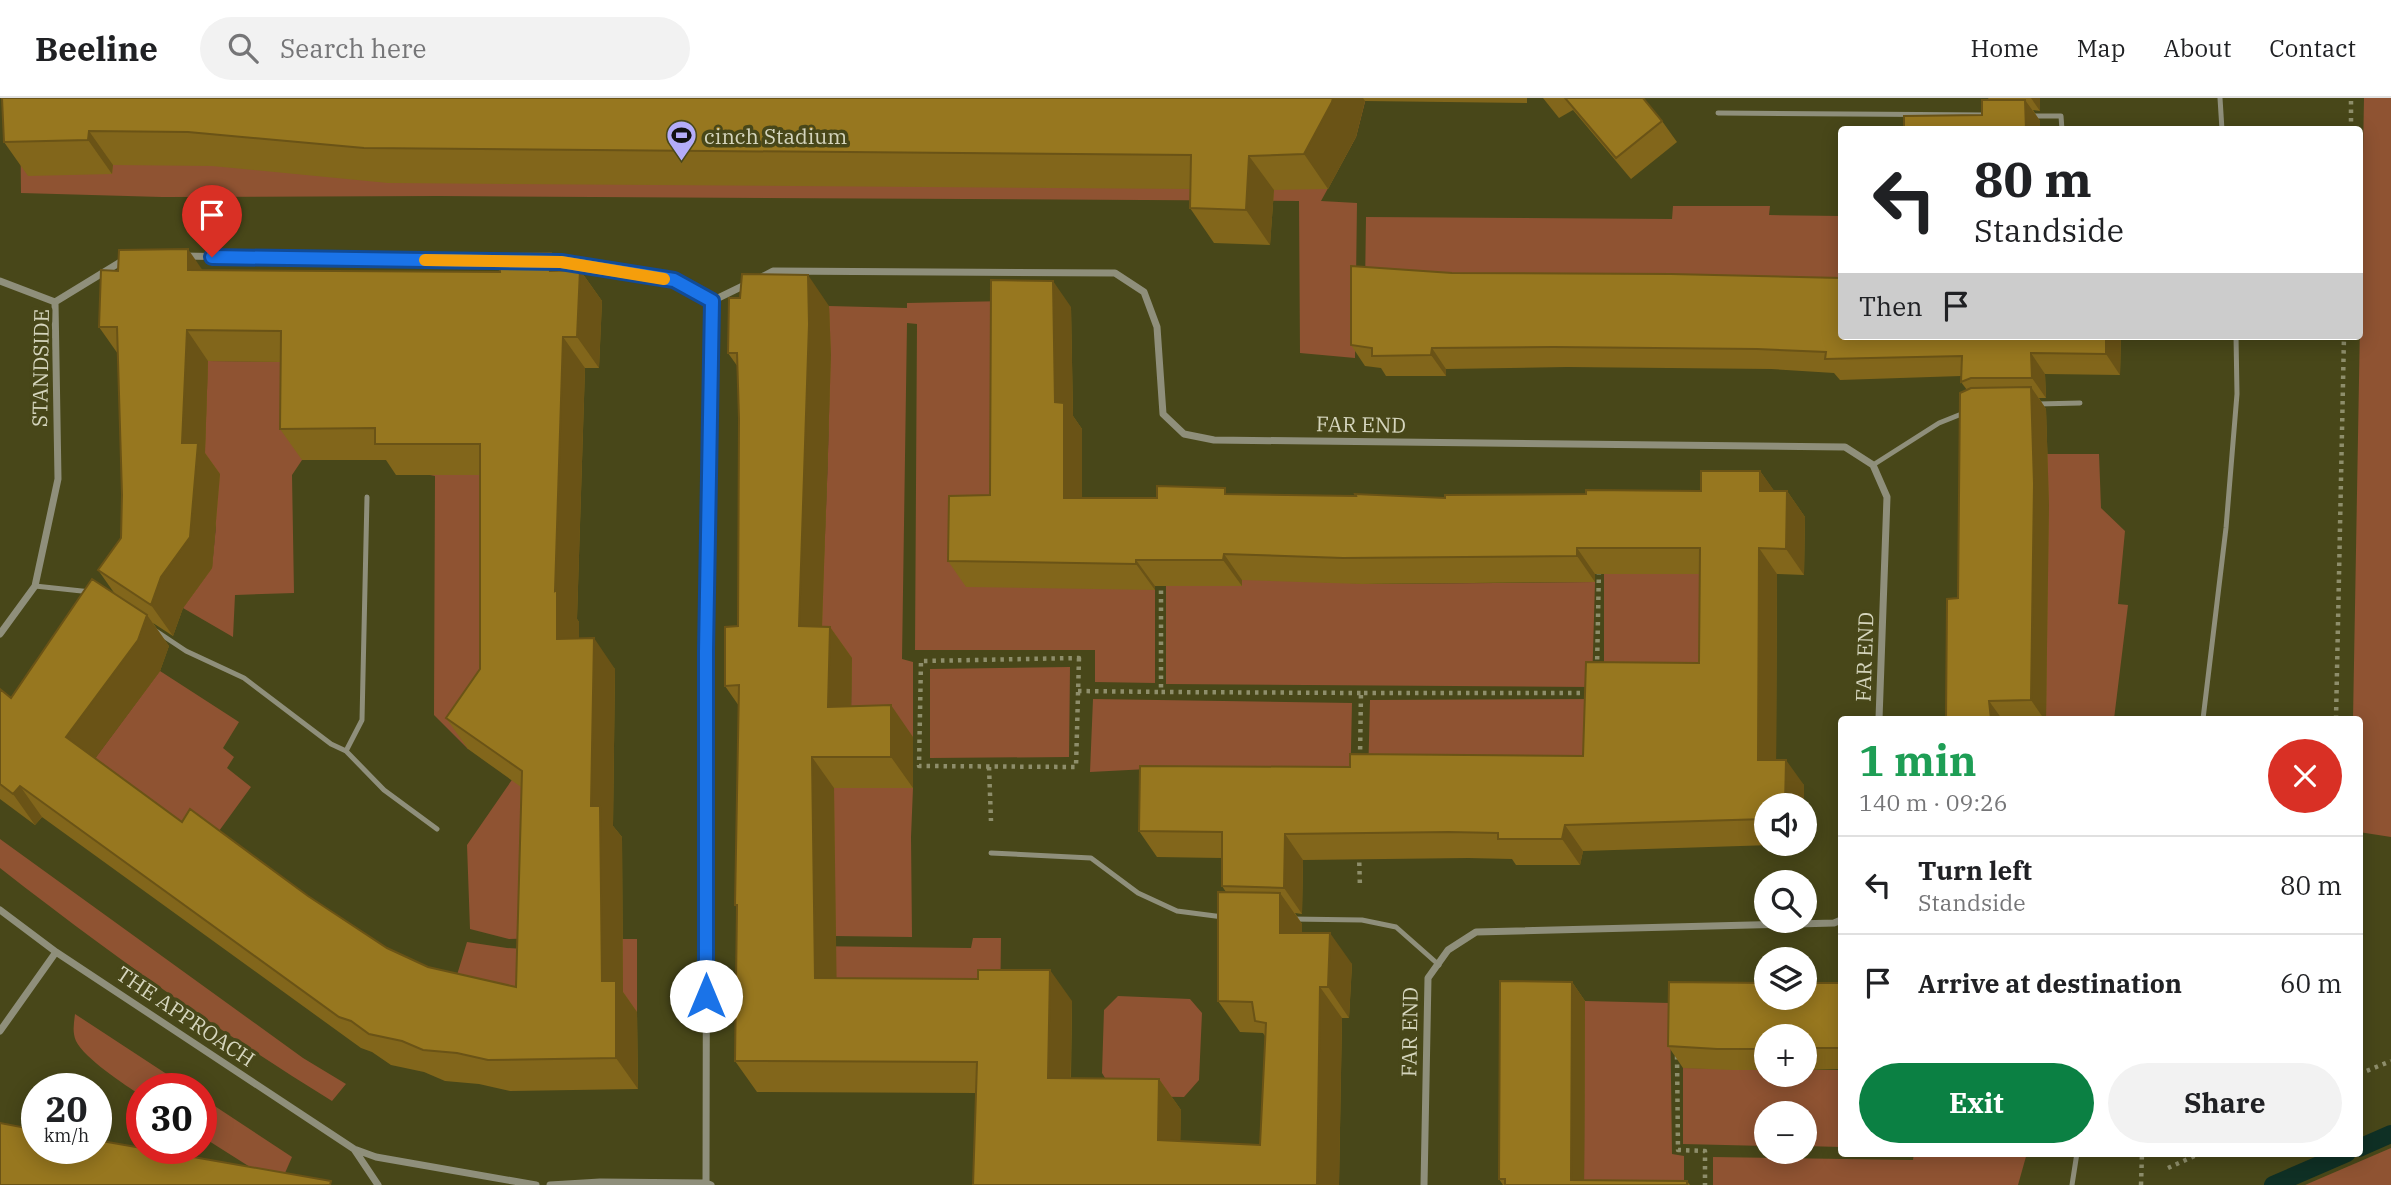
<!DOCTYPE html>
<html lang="en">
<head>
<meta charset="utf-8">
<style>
	:root { --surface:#fff; --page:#f2f2f2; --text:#202124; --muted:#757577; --line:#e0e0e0; --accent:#0b8043 }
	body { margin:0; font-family:"IBM Plex Serif",serif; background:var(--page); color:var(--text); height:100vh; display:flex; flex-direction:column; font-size:26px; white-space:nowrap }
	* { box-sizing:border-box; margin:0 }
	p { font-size:23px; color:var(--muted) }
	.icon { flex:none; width:38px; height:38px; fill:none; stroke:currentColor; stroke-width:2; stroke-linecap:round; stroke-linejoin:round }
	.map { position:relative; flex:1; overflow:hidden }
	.panel { position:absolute; left:1838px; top:618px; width:525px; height:441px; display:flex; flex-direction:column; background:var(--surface); border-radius:7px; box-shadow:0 4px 18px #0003 }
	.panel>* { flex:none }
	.banner { position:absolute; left:1838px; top:28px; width:525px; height:214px; border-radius:7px; box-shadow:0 4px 18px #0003; background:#fff; color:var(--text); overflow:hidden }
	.controls { position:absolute; left:1754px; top:695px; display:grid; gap:14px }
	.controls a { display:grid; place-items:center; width:63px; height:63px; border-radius:50%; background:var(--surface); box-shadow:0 4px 18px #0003; font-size:35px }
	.speed { position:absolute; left:21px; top:975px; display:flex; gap:14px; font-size:35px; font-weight:700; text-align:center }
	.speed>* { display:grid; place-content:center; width:91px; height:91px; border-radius:50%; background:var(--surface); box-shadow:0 4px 18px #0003; line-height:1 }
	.speed small { font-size:18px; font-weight:400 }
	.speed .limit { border:10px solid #d22; background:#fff; color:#111 }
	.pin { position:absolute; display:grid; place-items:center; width:60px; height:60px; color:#fff; margin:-72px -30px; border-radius:50% 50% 50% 0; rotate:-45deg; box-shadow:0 0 7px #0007 }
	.pin .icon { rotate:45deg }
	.me { position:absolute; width:77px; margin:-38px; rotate:0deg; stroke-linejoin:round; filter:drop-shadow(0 0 5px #0008) }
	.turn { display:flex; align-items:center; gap:24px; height:147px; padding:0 21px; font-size:32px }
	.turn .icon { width:91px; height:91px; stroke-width:2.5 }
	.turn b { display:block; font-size:49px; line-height:60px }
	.then { display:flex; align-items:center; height:66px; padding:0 21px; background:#0003; gap:14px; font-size:26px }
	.round { display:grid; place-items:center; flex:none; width:74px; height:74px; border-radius:37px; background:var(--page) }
	.headline { display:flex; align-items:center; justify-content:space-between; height:119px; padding:0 21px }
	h1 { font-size:42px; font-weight:700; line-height:52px; color:#1e9e55 }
	.cta { display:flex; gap:14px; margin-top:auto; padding:14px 21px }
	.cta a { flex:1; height:80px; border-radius:42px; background:var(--accent); color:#fff; font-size:28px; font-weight:700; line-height:80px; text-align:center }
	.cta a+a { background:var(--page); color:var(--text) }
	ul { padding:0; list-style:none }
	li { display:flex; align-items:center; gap:21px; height:98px; padding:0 21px; border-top:2px solid var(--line) }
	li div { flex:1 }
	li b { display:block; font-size:26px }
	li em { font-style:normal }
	header { display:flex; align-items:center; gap:42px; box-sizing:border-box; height:98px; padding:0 35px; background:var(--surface); border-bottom:2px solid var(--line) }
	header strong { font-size:33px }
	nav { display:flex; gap:38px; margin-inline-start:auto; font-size:24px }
	.search { width:490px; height:63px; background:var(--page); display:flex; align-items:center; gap:18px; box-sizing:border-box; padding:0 24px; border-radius:38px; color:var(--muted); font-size:26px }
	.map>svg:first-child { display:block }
	.green { fill:#8f5332 }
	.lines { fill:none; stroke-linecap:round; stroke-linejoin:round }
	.stream { stroke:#0f3025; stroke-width:18 }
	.path { stroke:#8e8e6b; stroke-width:4.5; stroke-dasharray:3.5 5; stroke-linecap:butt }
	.lane { stroke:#8f8f7b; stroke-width:5 }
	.street { stroke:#8f8f7b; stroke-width:7 }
	.wall { fill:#82661b; fill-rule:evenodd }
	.shaded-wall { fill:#6a5316 }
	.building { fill:#97771f; stroke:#6a5316; stroke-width:2 }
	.route-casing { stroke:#114b97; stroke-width:18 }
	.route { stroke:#1a73e8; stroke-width:12 }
	.slow { stroke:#f59e0b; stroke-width:12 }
	.labels { text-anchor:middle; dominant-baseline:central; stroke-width:7; stroke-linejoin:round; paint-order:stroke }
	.poi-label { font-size:21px; fill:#d5d5bd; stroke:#484719; text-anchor:start }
	.street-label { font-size:21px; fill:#d5d5bd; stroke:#484719 }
</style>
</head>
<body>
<header>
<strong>Beeline</strong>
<div class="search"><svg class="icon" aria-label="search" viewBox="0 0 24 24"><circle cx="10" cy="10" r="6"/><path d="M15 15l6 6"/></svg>Search here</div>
<nav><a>Home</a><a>Map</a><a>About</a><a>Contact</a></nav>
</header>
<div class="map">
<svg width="2391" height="1087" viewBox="0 0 2391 1087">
	<rect width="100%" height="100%" fill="#484719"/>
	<path class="green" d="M 20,0 L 1366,0 L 1356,39 L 1321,103 L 1357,105 L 1355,260 L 1300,255 L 1299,103 L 439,98 L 162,99 L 21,95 Z
		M 2364,0 L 2391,0 L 2391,739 L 2359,734 L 2359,621 L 2353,621 Z
		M 1673,108 L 1770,108 L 1769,117 L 1841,118 L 1841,201 L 1365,189 L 1366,119 L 1672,121 Z
		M 1008,203 L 1008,423 L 1155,492 L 1155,585 L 1095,584 L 1095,552 L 915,552 L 917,226 L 907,225 L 902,561 L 913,564 L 913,639 L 890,640 L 891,690 L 913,690 L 911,739 L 912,839 L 835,838 L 817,620 L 851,620 L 852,560 L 820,559 C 824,442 832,325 829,208 L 907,210 L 907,205 Z
		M 208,263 L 521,266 L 545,630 L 540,840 L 509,841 L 470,831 L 467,747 L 527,660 L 483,630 L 468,651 L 434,617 L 435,378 L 430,377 L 431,307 L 397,362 L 302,362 L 292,377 L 294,495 L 235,497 L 233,539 L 183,510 L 212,470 L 216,428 L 204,376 Z
		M 2047,356 L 2099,356 L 2101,410 L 2125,433 L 2118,506 L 2128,507 L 2114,621 L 2046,621 Z
		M 1166,414 L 1241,488 L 1242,481 L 1375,486 L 1595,484 L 1592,589 L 1166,586 Z
		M 1604,476 L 1718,476 L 1716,687 L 1368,682 L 1370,602 L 1604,601 Z
		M 1070,569 L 1069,659 L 930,660 L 930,571 Z
		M 160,573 L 239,624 L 223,650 L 234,659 L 227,670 L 251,689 L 203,755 L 88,670 Z
		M 1093,601 L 1352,605 L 1350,695 L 1148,671 L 1090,674 Z
		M 0,741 L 303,960 L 346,986 L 332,1003 C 217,932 106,853 0,770 Z
		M 973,840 L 1001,840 L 1000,913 L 853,912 L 808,848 L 971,850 Z
		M 592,841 L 637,841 L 637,914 L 450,900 L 467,844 L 507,850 L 542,852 Z
		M 1118,898 L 1190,901 L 1202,915 L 1199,982 L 1184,999 L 1116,998 L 1102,975 L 1104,912 Z
		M 1585,903 L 1670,905 L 1672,1056 L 1684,1058 L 1684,1087 L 1584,1087 Z
		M 75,916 L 188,990 L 142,990 L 142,998 C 125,987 84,960 76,943 C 72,934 74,925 75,916 Z
		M 1683,970 L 1766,971 L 1766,976 L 1804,976 L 1804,972 L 1841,972 L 1841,1049 L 1804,1048 L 1804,1015 L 1766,1015 L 1766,1048 L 1683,1046 Z
		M 201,999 L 292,1059 L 285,1075 L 250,1069 L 201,1038 Z
		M 2391,1050 L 2391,1087 L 2305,1087 Z
		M 1914,1055 L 2027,1055 L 2018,1087 L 1713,1087 L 1713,1059 L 1913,1062 Z"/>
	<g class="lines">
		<path class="stream" d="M 2359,1050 L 2391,1036
			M 2273,1087 L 2347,1055"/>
		<path class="path" d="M 2351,32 L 2351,0
			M 1161,484 L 1161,594 L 1361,595
			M 1079,560 L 1076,669 L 919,668 L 921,563 Z
			M 1597,570 L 1599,470
			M 1078,593 L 1161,594
			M 2336,621 L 2344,238
			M 1360,660 L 1361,595 L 1588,595
			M 989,669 L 991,723
			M 1359,756 L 1360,790
			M 1677,958 L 1678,1052 L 1705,1053 L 1705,1087
			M 2359,976 L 2391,963
			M 2168,1070 L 2201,1055
			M 2141,1087 L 2142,1055"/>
		<path class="lane" d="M 2220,0 L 2222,32
			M 1718,15 L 1988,17
			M 2029,18 L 2061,18 L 2062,32
			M 2038,306 L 2080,305
			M 1873,367 L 1939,325 L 1964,315
			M 35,488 L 91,494
			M 156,533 L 186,553 L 244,580 L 331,646 L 346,653 L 384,692 L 437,731
			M 2203,621 L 2226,430 L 2237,296 L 2236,238
			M 346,653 L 362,622 L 367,399
			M 991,755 L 1091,760 L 1138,795 L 1177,813 L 1223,819
			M 1292,821 L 1362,822 L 1396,829 L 1439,867
			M 2072,1087 L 2077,1055"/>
		<path class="street" d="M 183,158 L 508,164
			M 551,164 L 674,182 L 712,203 L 707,553 L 706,1085
			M 760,180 L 773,173 L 1115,175 L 1144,194 L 1157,229 L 1163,316 L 1184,336 L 1214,342 L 1845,349 L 1873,367 L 1887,399 L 1879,621
			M 0,183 L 55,204
			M 712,203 L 749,185
			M 0,536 L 35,488 L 58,381 L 55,204 L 127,160
			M 0,812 L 56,854 L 354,1051 L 376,1059 L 536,1087
			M 0,933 L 56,854
			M 354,1051 L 378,1087
			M 550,1087 L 600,1084 L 706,1085 L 711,1087
			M 1424,1087 L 1428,880 L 1448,852 L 1476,834 L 1834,825 L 1841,822"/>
	</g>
	<path class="wall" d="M 2,0 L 1527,0 L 1527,5 L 1365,3 L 1356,39 L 1328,91 L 1274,92 L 1270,147 L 1214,145 L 1190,110 L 1190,91 L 388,85 L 212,68 L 113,67 L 112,76 L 28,78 L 4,44 Z
		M 1543,0 L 1643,0 L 1662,23 L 1677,44 L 1631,81 L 1573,12 L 1559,20 Z
		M 1988,0 L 2040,0 L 2040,13 L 2033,12 L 2040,23 L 1982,17 L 1989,2 Z
		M 202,172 L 500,174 L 580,172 L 602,203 L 599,270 L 585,270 L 577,521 L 579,524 L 579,540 L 615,571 L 613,728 L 622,739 L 623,894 L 637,914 L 638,991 L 510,993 L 479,986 L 445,983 L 424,974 L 391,967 L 372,954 L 361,950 L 42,719 L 35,727 L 0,701 L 0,591 L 11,600 L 115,496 L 98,472 L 121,440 L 122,397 L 118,256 L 99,229 ZM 208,263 L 281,264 L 280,331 L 302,362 L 386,362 L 396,377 L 480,377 L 480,571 L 446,620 L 468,651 L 521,689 L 516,889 L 428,869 L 387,850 L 308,798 L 182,724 L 95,660 L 160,573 L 169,548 L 153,525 L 173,538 L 183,510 L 212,470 L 220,376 L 205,355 Z
		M 829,208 L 831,257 L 822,529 L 830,529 L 852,560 L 851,608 L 913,639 L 913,690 L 834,690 L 836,881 L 1072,903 L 1071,980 L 1159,981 L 1181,1012 L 1180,1044 L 1260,1047 L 1265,938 L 1263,935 L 1240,934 L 1218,903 L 1226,794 L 1222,788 L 1222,760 L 1157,759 L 1139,733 L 1350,669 L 1583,658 L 1699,565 L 1700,476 L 1595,476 L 1595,484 L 1361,486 L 1242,482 L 1242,488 L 1155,488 L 1155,492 L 966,489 L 948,463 L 990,397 L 1071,209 L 1073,318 L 1082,331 L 1082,400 L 1157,400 L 1229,396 L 1445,400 L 1701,393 L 1760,373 L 1774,393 L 1787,393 L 1805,419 L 1804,477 L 1777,476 L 1776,662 L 1804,687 L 1766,707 L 1766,746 L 1804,746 L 1583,753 L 1580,767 L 1516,767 L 1512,761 L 1468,760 L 1303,762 L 1302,816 L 1295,815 L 1302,826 L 1302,835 L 1352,866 L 1349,920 L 1342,920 L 1339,1087 L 976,995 L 757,994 L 735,963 L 737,810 L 735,807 L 739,608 L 725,588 L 738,528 L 739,321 L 738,269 L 728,255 Z
		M 2121,238 L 2120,277 L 2045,276 L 2046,300 L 2039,300 L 2046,311 L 2049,407 L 2046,621 L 1946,621 L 1958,500 L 1967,292 L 1961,284 L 1961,278 L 1840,282 L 1834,275 L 1771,271 L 1567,269 L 1446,271 L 1446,278 L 1386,278 L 1381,270 L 1365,268 L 1351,247 Z
		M 1572,884 L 1585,903 L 1584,1082 L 1687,1083 L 1690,1087 L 1503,1087 L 1499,1081 Z
		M 1841,885 L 1841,971 L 1804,972 L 1804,938 L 1766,938 L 1766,972 L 1732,972 L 1683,970 L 1668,948 Z"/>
	<path class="shaded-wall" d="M 1333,0 L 1363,0 L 1365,3 L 1356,39 L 1328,91 L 1304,56 Z
		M 2031,0 L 2040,0 L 2040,13 Z
		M 2025,2 L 2040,23 L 2040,32 L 2026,32 Z
		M 89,33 L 113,67 L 112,76 L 88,42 Z
		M 1249,58 L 1274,92 L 1270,147 L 1246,112 Z
		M 188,151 L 210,183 L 188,172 Z
		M 551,155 L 573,186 L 550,173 Z
		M 580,172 L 602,203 L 599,270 L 577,239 Z
		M 808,177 L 829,208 L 831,257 L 821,559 L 799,528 Z
		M 1053,183 L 1071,209 L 1073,318 L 1082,331 L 1082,426 L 1064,400 L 1055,304 Z
		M 187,232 L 208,263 L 205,355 L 220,376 L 212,470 L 183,510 L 173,538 L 151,507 L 161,479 L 182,345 Z
		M 2106,238 L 2121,238 L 2120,277 L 2106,256 Z
		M 563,239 L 585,270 L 577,521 L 579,524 L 579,572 L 557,541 L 555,493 Z
		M 1432,250 L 1446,271 L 1446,278 L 1431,257 Z
		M 2031,255 L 2045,276 L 2046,300 L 2032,280 Z
		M 2031,289 L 2046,311 L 2049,407 L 2046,621 L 2044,621 L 2031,602 Z
		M 1760,373 L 1778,398 L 1760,393 Z
		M 1787,393 L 1805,419 L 1804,477 L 1786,451 Z
		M 1577,450 L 1595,476 L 1595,484 L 1577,458 Z
		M 1759,450 L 1777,476 L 1776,688 L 1758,662 Z
		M 1224,456 L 1242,482 L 1242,488 L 1223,462 Z
		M 1136,462 L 1155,488 L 1155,492 L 1136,466 Z
		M 147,517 L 169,548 L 160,573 L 88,670 L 66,639 Z
		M 830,529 L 852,560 L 850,640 L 828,609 Z
		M 594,540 L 615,571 L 613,728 L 622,739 L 623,894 L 637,914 L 638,991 L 616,960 L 602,883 L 591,708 Z
		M 1989,603 L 2002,621 L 1991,621 Z
		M 891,607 L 913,639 L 913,690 L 891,659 Z
		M 812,659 L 834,690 L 837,912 L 815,880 Z
		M 1786,662 L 1804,687 L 1804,707 L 1785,707 Z
		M 20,688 L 42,719 L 35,727 L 13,696 Z
		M 1565,727 L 1583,753 L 1580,767 L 1562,741 Z
		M 1285,736 L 1303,762 L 1302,816 L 1284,790 Z
		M 1280,795 L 1302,826 L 1302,866 L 1280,835 Z
		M 1330,835 L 1352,866 L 1349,920 L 1328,889 Z
		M 1050,872 L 1072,903 L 1070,1011 L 1048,980 Z
		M 1572,884 L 1585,903 L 1584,1087 L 1571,1082 Z
		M 1320,889 L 1342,920 L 1339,1087 L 1317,1087 Z
		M 1159,981 L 1181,1012 L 1180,1074 L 1158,1042 Z"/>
	<path class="building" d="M 2,0 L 1333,0 L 1332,4 L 1304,56 L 1249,58 L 1246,112 L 1190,110 L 1191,57 L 364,50 L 188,34 L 89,33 L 88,42 L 4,44 Z
		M 1565,0 L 1643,0 L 1662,23 L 1616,60 Z
		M 1982,2 L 2025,2 L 2026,32 L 1904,32 L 1904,18 L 1982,17 Z
		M 188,151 L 188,172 L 500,174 L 498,156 L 551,155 L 550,173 L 580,172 L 577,239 L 563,239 L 555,493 L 557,492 L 557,541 L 594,540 L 591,708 L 600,708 L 602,883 L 616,883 L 616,960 L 488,962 L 457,955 L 423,952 L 402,943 L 369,936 L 351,923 L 339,919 L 20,688 L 13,696 L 0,686 L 0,591 L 11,600 L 92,481 L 147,517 L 138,542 L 66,639 L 182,724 L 190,711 L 308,798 L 387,850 L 428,869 L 516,889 L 522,673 L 446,620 L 480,571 L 480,346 L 375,346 L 375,330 L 280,331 L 281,233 L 187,232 L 182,345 L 198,345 L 190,439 L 161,479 L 151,507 L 98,472 L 121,440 L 122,397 L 117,229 L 99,229 L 101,172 L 118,173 L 119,152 Z
		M 1351,168 L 1452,175 L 1671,176 L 1841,180 L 1841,238 L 2106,238 L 2106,256 L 2031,255 L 2032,280 L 1971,280 L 1961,284 L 1962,258 L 1825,261 L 1826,254 L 1757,251 L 1553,249 L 1432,250 L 1431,257 L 1372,258 L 1372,250 L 1351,247 Z
		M 742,176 L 808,177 L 809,226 L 799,528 L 830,529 L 828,609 L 891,607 L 891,659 L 812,659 L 815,880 L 978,881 L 978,872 L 1050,872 L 1048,980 L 1159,981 L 1158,1042 L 1260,1047 L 1266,925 L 1255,923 L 1252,904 L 1218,903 L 1218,794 L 1280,795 L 1280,835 L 1330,835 L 1328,889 L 1320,889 L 1317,1087 L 973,1087 L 977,964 L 735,963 L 737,807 L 735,807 L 739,587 L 725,588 L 725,529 L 738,528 L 739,321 L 737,255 L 728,255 L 729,200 L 740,200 Z
		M 991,182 L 1053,183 L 1055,304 L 1064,305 L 1064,400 L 1157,400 L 1157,388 L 1225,390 L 1225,396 L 1356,398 L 1355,396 L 1445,400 L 1445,397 L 1586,396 L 1586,392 L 1701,393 L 1701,373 L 1760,373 L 1760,393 L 1787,393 L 1786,451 L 1759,450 L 1758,662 L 1786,662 L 1785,707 L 1766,707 L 1766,721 L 1565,727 L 1562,741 L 1498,741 L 1498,735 L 1449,734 L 1285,736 L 1284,790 L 1222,788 L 1222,734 L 1139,733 L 1140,668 L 1350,669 L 1350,656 L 1583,658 L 1586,564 L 1699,565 L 1700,450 L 1577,450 L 1577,458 L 1343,460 L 1224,456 L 1223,462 L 1136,462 L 1136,466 L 948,463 L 949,398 L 990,397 Z
		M 2031,289 L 2034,386 L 2031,602 L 1989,603 L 1991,621 L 1946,621 L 1947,501 L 1958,500 L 1960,295 L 1971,290 Z
		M 1500,883 L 1572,884 L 1571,1082 L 1687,1083 L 1687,1087 L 1505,1087 L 1505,1081 L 1499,1081 Z
		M 1669,884 L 1766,885 L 1766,900 L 1804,900 L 1804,885 L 1841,885 L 1841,950 L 1804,950 L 1804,938 L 1766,938 L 1766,951 L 1717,951 L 1668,948 Z
		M 0,1025 L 37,1032 L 37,1050 L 96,1050 L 96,1042 L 331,1083 L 330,1087 L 0,1087 Z"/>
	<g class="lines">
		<defs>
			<path id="route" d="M 212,159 L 561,164 L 674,182 L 712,203 L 706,553 L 706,898"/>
		</defs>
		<use href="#route" class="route-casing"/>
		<use href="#route" class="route"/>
		<path class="slow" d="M 425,162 L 561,164 L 664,181"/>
	</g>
	<defs>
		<symbol id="stadium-pin" viewBox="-11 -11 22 30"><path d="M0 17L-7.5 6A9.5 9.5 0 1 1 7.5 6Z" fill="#b4acf9" stroke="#484719"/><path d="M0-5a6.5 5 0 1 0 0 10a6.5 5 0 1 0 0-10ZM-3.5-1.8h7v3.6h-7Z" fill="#111"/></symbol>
	</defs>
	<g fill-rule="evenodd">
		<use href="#stadium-pin" x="664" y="20" width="35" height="47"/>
	</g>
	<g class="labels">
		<g class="poi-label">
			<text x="704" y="38">cinch Stadium</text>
		</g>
		<g class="street-label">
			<text transform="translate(40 270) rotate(-89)">STANDSIDE</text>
			<text transform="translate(1361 326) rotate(1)">FAR END</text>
			<text transform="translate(1864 559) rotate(-88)">FAR END</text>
			<text transform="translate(186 918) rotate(34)">THE APPROACH</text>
			<text transform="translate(1409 934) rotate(-89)">FAR END</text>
		</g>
	</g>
</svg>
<div class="controls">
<a><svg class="icon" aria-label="sound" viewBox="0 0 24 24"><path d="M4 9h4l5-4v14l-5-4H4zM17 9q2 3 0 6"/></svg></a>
<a><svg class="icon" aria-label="search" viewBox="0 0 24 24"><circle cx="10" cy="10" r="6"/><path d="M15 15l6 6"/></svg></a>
<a><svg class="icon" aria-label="layers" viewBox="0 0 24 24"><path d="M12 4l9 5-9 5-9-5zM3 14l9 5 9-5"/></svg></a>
<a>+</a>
<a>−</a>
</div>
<div class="speed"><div>20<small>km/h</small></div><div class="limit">30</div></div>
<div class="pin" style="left:212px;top:159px;background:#d93025"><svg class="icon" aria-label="arrive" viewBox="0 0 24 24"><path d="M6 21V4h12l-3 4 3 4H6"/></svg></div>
<svg class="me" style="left:706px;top:898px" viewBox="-20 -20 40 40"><circle r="19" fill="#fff"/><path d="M0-13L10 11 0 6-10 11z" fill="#1a73e8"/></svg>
<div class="banner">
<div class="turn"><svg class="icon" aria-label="left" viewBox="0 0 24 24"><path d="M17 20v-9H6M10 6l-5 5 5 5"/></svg><div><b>80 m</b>Standside</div></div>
<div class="then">Then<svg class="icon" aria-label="arrive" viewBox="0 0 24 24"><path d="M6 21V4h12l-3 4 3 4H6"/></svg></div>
</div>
<section class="panel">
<div class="headline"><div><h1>1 min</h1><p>140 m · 09:26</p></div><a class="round" style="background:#d93025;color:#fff"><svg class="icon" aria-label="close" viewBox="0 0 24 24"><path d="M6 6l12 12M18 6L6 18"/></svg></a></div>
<ul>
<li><svg class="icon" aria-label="left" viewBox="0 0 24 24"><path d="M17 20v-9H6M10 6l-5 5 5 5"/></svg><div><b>Turn left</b><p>Standside</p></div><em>80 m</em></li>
<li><svg class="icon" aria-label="arrive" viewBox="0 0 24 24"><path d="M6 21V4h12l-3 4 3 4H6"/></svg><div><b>Arrive at destination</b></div><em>60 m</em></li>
</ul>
<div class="cta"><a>Exit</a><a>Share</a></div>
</section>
</div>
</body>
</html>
